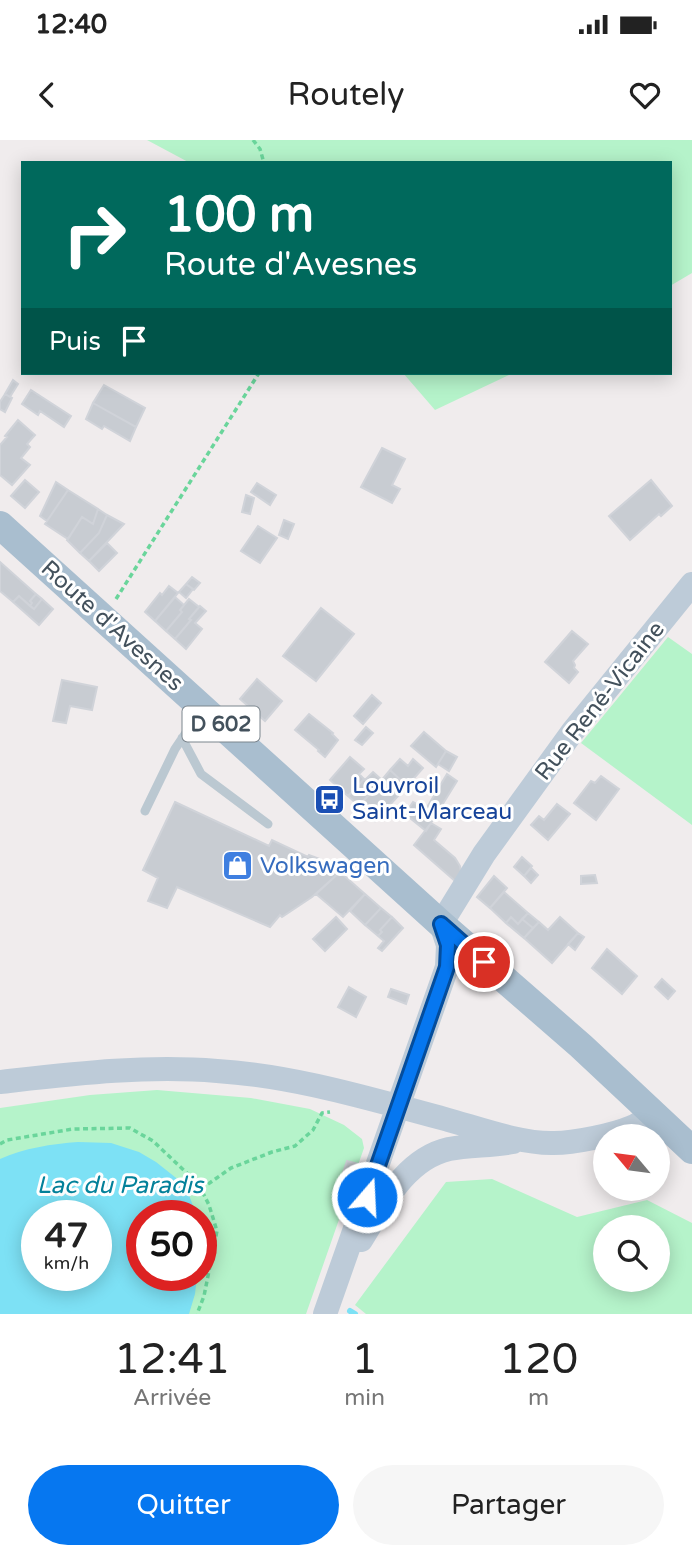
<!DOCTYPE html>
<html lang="fr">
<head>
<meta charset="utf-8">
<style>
	:root { --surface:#fff; --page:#f6f6f6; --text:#222; --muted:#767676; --accent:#0677f0 }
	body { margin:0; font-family:"Varela Round",sans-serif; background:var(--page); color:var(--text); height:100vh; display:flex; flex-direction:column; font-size:26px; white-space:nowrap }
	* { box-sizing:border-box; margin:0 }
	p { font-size:23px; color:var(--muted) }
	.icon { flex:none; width:38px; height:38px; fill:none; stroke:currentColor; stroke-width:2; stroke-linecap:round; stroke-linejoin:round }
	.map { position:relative; height:1174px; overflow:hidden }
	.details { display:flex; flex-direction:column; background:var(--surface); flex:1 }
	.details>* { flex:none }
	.banner { position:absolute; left:21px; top:21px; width:651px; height:214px; border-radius:0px; box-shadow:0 4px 18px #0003; background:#00695c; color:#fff; overflow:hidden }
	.needle { width:46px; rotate:299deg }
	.fabs { position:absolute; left:593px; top:984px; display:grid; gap:14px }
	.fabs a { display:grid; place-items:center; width:77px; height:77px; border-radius:50%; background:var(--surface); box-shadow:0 4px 18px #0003; font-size:35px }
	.speed { position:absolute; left:21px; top:1060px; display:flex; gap:14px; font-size:35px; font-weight:700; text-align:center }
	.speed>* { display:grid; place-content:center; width:91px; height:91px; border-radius:50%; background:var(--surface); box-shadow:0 4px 18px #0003; line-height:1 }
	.speed small { font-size:18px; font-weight:400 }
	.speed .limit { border:10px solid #d22; background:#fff; color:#111 }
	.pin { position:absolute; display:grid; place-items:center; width:60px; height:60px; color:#fff; margin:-30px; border:4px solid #fff; border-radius:50%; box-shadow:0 2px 7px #0007 }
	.me { position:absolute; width:77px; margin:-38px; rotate:19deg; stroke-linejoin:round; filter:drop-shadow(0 0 5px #0008) }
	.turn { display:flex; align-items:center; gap:24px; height:147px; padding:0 28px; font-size:32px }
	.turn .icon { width:91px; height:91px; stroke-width:2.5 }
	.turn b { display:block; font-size:49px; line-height:60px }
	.then { display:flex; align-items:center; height:66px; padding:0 28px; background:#0003; gap:14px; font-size:26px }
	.eta { display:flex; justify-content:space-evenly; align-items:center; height:119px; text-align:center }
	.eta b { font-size:42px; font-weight:600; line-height:49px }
	.cta { display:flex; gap:14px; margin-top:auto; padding:14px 28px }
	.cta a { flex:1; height:80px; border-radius:42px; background:var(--accent); color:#fff; font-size:28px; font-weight:600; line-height:80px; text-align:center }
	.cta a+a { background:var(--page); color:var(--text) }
	.status { display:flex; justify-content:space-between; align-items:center; height:49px; padding:0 35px; background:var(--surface); direction:ltr }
	.status svg { height:19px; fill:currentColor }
	header { display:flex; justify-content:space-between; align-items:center; height:91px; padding:0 28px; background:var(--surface); font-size:32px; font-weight:600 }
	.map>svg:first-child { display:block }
	.green { fill:#b5f3ca; fill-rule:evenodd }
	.water { fill:#7de1f5; fill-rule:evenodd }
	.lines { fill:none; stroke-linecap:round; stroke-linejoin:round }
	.stream { stroke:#7de1f5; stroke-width:6 }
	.building { fill:#c8ccd2; stroke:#d0d3d9; stroke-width:2 }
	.path { stroke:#6ad59b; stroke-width:3.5; stroke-dasharray:5 3.5; stroke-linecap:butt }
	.lane { stroke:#bbc8d1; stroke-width:9 }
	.secondary { stroke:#bdcbd8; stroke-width:24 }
	.primary { stroke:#a9becf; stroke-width:28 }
	.route-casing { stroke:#044d9c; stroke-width:18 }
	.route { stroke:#0677f0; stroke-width:12 }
	.labels { text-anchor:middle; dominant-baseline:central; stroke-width:6; stroke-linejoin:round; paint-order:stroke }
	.shield { fill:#fff; stroke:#7b858d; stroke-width:2 }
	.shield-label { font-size:21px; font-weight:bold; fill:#43515c }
	.street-label { font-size:23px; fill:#43515c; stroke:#fff }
	.transit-label { font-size:23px; fill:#164399; stroke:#fff; text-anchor:start }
	.shop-label { font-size:23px; fill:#366cbe; stroke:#fff; text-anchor:start }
	.water-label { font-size:24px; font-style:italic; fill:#03819a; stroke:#fff }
</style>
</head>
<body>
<div class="status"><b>12:40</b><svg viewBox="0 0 49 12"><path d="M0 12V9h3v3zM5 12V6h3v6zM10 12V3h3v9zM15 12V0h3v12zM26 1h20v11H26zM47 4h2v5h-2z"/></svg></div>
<header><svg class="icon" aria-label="back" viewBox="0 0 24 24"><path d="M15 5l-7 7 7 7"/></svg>Routely<svg class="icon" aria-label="heart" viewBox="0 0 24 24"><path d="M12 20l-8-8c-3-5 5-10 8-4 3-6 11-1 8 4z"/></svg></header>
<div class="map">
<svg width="692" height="1174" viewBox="0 0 692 1174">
	<rect width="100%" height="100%" fill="#f0eced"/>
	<path class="green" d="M 147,0 L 692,0 L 692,133 L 670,146 L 670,23 L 190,23 Z
		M 403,233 L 513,233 L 435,270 Z
		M 668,497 L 692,514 L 692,685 L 581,603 Z
		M 157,950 L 251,958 L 310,969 L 344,985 L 362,999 L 364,1008 L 306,1174 L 0,1174 L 0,968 L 90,955 ZM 37,1076 L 96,1076 L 96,1136 L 37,1136 ZM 142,1076 L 201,1076 L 201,1136 L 142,1136 Z
		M 492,1039 L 577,1077 L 647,1060 L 692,1083 L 692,1174 L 366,1174 L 355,1165 L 446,1042 ZM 606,1087 L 658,1087 L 658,1139 L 606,1139 Z"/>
	<path class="water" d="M 78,1002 L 111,1003 L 139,1012 L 156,1022 L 185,1045 L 197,1076 L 142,1076 L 142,1136 L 197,1136 L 195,1154 L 189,1174 L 0,1174 L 0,1019 C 24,1008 52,1004 78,1002 ZM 37,1076 L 96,1076 L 96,1136 L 37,1136 Z"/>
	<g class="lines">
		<path class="stream" d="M 350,1171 L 355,1174"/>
	</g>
	<path class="building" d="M 13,240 L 18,244 L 10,257 L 5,254 Z
		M 104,245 L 145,268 L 136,287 L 93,263 Z
		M 31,250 L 71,276 L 64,287 L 40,271 L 38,275 L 22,264 Z
		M 5,254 L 12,258 L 5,272 L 0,269 L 0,262 Z
		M 93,263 L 136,287 L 130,301 L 104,286 L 102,289 L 86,279 Z
		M 18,280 L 35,295 L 27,304 L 30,307 L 21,318 L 30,325 L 12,345 L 0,335 L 0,305 L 7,297 L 5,296 Z
		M 382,308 L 405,319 L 392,345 L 400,349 L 392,363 L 361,347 Z
		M 25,340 L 39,352 L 25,368 L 11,356 Z
		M 651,340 L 672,366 L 661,376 L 659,374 L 630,400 L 609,376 Z
		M 56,342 L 68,350 L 47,381 L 40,376 Z
		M 257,343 L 276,355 L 270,365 L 251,352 Z
		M 68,350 L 98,369 L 93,384 L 82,377 L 68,399 L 45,384 Z
		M 246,355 L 254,358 L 250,374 L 242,372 Z
		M 98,369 L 107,375 L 99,393 L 80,413 L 67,400 L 82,377 L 93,384 Z
		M 107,375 L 124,384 L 89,421 L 80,413 L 99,393 Z
		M 284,380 L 294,384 L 288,399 L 279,395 Z
		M 258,386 L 277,398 L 260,423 L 241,411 Z
		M 107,403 L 117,413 L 99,431 L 89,421 Z
		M 0,422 L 36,454 L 30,461 L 32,463 L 30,466 L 19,456 L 13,462 L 0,451 Z
		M 192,437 L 200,443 L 194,450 L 186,444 Z
		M 186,444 L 193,449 L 186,458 L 179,452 Z
		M 169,446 L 178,453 L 155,481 L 145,472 L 160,453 L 162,455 Z
		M 36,454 L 42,459 L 34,469 L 30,466 L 32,463 L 30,461 Z
		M 19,456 L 34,469 L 42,459 L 53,469 L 39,485 L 13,462 Z
		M 175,457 L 184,465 L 180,470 L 182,472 L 166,491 L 155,481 Z
		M 189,459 L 199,467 L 189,479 L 191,480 L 175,499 L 166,491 L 182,472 L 180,470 Z
		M 200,466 L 206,471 L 195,483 L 202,489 L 186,509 L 175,499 L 191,480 L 189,479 Z
		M 321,468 L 354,494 L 316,541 L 283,516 Z
		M 572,491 L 588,504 L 573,521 L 575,525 L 574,528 L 578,532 L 569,543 L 545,522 Z
		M 257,539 L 282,561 L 265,581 L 240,559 Z
		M 62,540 L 97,547 L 92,570 L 70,566 L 66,583 L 53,581 Z
		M 372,555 L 381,563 L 363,584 L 354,576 Z
		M 309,574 L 333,593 L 332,594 L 338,600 L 325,617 L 318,611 L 319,610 L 295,590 Z
		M 366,587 L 373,593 L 362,605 L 355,600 Z
		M 424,592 L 446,611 L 436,627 L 411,606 Z
		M 446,611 L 457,617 L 449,631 L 438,624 Z
		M 350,617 L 364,629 L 359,634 L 364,639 L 348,656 L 330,640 Z
		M 400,619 L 408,626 L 413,619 L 423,628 L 407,646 L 390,630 Z
		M 390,630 L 407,646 L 398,656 L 381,641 Z
		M 373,632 L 382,640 L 359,666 L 348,656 L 364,639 L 365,640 Z
		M 447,634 L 457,641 L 426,691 L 405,674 L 413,662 L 426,669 Z
		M 601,636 L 619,649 L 596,680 L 574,663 L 591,641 L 595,643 Z
		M 381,641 L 398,656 L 375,681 L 359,666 Z
		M 175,662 L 269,706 L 272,700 L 308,717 L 309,715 L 320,719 L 319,722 L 340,732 L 312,757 L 282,777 L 280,775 L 270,787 L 177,747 L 167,768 L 148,761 L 158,738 L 143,730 Z
		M 557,664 L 570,674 L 548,700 L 531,685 L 539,676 L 544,680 Z
		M 431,683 L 441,689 L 434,700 L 455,718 L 460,726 L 461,732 L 455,741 L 414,705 Z
		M 522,717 L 532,726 L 524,736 L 514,727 Z
		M 531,728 L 538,735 L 531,743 L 524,736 Z
		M 340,732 L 365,754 L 343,777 L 316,754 Z
		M 595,735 L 597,743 L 581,744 L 581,736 Z
		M 494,736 L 507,748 L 490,768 L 477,757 Z
		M 504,752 L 528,773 L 518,784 L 511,777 L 506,783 L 490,768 Z
		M 365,754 L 381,768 L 365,785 L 350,771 Z
		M 381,768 L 392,777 L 380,790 L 382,792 L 378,796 L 365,785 Z
		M 528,773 L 539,782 L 533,788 L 522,779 Z
		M 336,777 L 347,789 L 325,811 L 313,799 Z
		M 392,777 L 403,788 L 382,811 L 378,808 L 384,801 L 378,796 L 382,792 L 380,790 Z
		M 511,777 L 518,784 L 522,779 L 533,788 L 524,798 L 506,783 Z
		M 560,777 L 578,793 L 552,823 L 524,798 L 539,782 L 548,790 Z
		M 578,793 L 584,797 L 575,810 L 568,804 Z
		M 607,809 L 637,836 L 622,854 L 592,828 Z
		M 662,839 L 675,851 L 668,859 L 655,847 Z
		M 349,847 L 366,857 L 356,877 L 338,867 Z
		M 391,849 L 409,855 L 406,864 L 388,857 Z
		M 347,1021 L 358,1024 L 353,1039 L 342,1036 Z"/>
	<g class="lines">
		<path class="path" d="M 253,0 L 260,9 L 264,23
			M 116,459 L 259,233
			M 0,1004 L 7,1000 L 73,989 L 130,988 L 153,1001 L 191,1037 L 201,1049 L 209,1065 L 217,1091 L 204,1156 L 197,1174
			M 201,1049 L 231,1028 L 272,1012 L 295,1006 L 313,990 L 322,973 L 330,972"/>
		<path class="lane" d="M 182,598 L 201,634 L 268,684
			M 145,671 L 175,609 L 200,572"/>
		<path class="secondary" d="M 0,942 C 72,934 144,925 217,931 C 295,936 370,959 445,979 C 478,988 521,1004 554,1003 C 574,1003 613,995 632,987 C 640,984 647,977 654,973
			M 361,1100 C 383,1065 405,1019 449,1009 C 469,1005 492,1006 513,1002
			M 325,1174 L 447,827 L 448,805 L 441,784 L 484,714 L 573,591 L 692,444"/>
		<path class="primary" d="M 0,385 L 441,784 L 581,906 L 692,1010"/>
	</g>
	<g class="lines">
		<defs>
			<path id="route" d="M 367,1057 L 447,827 L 448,805 L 441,784 L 484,822"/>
		</defs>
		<use href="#route" class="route-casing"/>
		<use href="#route" class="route"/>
	</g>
	<defs>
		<symbol id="bus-square" viewBox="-11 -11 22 22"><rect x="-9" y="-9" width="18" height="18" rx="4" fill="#1a4fb4" stroke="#fff"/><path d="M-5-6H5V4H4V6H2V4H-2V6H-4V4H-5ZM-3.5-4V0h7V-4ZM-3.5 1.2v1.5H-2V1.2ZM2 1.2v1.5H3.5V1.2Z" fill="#fff"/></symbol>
		<symbol id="shop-square" viewBox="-11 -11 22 22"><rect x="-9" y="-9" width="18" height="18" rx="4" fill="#3f7fe0" stroke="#fff"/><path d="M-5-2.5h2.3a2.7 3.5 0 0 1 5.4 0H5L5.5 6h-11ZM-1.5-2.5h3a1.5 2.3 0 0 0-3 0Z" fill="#fff"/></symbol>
	</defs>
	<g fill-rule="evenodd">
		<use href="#bus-square" x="312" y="642" width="35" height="35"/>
		<use href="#shop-square" x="220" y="708" width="35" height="35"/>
	</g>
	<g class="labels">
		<rect class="shield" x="182.5" y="566.5" width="77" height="35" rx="5"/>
		<g class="shield-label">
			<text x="221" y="584">D 602</text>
		</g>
		<g class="street-label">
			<text transform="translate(112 486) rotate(42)">Route d'Avesnes</text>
			<text transform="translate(600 561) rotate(-52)">Rue René-Vicaine</text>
		</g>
		<g class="transit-label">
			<text x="352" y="646">Louvroil<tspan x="352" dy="26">Saint-Marceau</tspan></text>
		</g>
		<g class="shop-label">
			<text x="260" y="726">Volkswagen</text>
		</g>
		<g class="water-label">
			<text x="120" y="1045">Lac du Paradis</text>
		</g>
	</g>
</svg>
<div class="fabs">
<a><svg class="needle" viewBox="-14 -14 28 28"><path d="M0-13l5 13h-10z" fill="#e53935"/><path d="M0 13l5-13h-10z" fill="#767676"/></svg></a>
<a><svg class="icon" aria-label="search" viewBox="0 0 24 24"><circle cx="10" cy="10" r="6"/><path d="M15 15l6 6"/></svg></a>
</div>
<div class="speed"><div>47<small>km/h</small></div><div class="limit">50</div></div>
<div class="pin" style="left:484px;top:822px;background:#d93025"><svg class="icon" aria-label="arrive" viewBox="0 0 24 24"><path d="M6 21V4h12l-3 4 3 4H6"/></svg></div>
<svg class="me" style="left:367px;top:1057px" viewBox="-20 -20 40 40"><circle r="17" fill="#0677f0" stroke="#fff" stroke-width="3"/><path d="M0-11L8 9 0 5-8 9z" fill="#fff"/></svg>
<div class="banner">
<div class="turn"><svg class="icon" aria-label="right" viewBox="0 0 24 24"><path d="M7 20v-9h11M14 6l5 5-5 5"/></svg><div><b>100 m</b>Route d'Avesnes</div></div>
<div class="then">Puis<svg class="icon" aria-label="arrive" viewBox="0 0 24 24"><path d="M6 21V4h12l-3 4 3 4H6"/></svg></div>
</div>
</div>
<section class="details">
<div class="eta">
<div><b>12:41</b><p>Arrivée</p></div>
<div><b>1</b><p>min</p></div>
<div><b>120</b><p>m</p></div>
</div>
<div class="cta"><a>Quitter</a><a>Partager</a></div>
</section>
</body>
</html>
